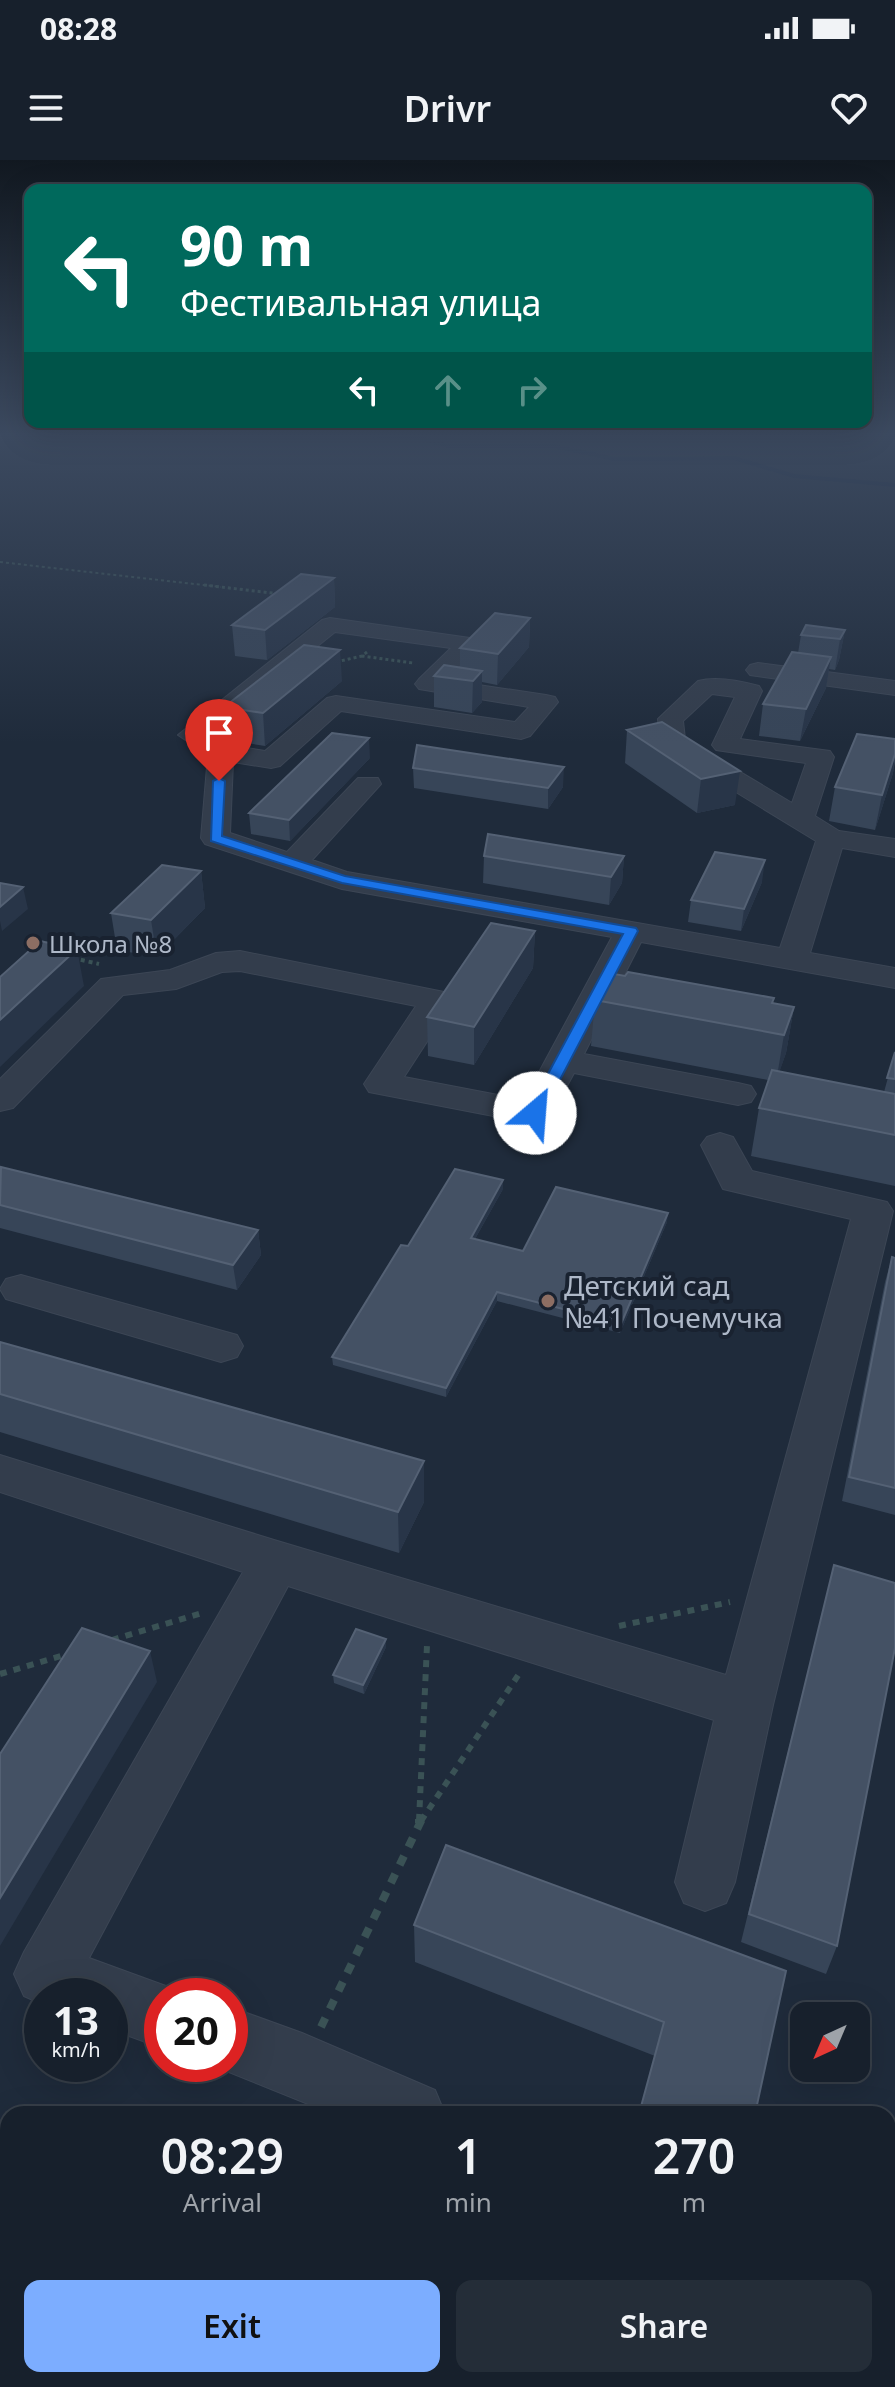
<!DOCTYPE html>
<html lang="en">
<head>
<meta charset="utf-8">
<style>
	:root { --surface:#17202c; --page:#242d38; --text:#f1f3f6; --muted:#9ea3a9; --line:#363e48; --accent:#7cadff }
	body { margin:0; font-family:"Noto Sans",sans-serif; background:var(--page); color:var(--text); height:100vh; display:flex; flex-direction:column; font-size:30px; white-space:nowrap }
	* { box-sizing:border-box; margin:0 }
	p { font-size:26px; color:var(--muted) }
	.icon { flex:none; width:44px; height:44px; fill:none; stroke:currentColor; stroke-width:2; stroke-linecap:round; stroke-linejoin:round }
	.map { position:relative; flex:1; overflow:hidden }
	.details { position:absolute; left:0px; top:1946px; width:896px; height:282px; display:flex; flex-direction:column; background:var(--surface); border-radius:24px 24px 0 0; box-shadow:0 8px 32px #0002,0 0 0 2px var(--line) }
	.details>* { flex:none }
	.guide { position:absolute; left:24px; top:24px; width:848px; height:244px; border-radius:16px; box-shadow:0 8px 32px #0002,0 0 0 2px var(--line); background:#00695c; color:#fff; overflow:hidden }
	.needle { width:52px; rotate:224deg }
	.controls { position:absolute; left:790px; top:1842px; display:grid; gap:16px }
	.controls a { display:grid; place-items:center; width:80px; height:80px; border-radius:16px; background:var(--surface); box-shadow:0 8px 32px #0002,0 0 0 2px var(--line); font-size:40px }
	.speed { position:absolute; left:24px; top:1818px; display:flex; gap:16px; font-size:40px; font-weight:700; text-align:center }
	.speed>* { display:grid; place-content:center; width:104px; height:104px; border-radius:50%; background:var(--surface); box-shadow:0 8px 32px #0002,0 0 0 2px var(--line); line-height:1 }
	.speed small { font-size:20px; font-weight:400 }
	.speed .limit { border:12px solid #d22; background:#fff; color:#111 }
	.pin { position:absolute; display:grid; place-items:center; width:68px; height:68px; color:#fff; margin:-82px -34px; border-radius:50% 50% 50% 0; rotate:-45deg; box-shadow:0 0 8px #0007 }
	.pin .icon { rotate:45deg }
	.me { position:absolute; width:88px; margin:-44px; rotate:27deg; stroke-linejoin:round; filter:drop-shadow(0 0 6px #0008) }
	.turn { display:flex; align-items:center; gap:28px; height:168px; padding:0 24px; font-size:36px }
	.turn .icon { width:104px; height:104px; stroke-width:2.5 }
	.turn b { display:block; font-size:56px; line-height:68px }
	.lanes { display:flex; align-items:center; height:76px; padding:0 24px; background:#0003; justify-content:center; gap:40px; direction:ltr }
	.lanes .off { opacity:.35 }
	.eta { display:flex; justify-content:space-evenly; align-items:center; height:136px; text-align:center }
	.eta b { font-size:48px; font-weight:600; line-height:56px }
	.button { display:flex; gap:16px; margin-top:auto; padding:16px 24px }
	.button a { flex:1; height:92px; border-radius:16px; background:var(--accent); color:#111; font-size:32px; font-weight:600; line-height:92px; text-align:center }
	.button a+a { background:var(--page); color:var(--text) }
	.status { display:flex; justify-content:space-between; align-items:center; height:56px; padding:0 40px; background:var(--surface); direction:ltr }
	.status svg { height:22px; fill:currentColor }
	header { display:flex; justify-content:space-between; align-items:center; height:104px; padding:0 24px; background:var(--surface); font-size:36px; font-weight:600 }
	.map>svg:first-child { display:block }
	.lines { fill:none; stroke-linecap:round; stroke-linejoin:round }
	.stream { stroke:#12223a; stroke-width:4 }
	.minor-casing { stroke:#3c4655; stroke-width:2 }
	.path-far4 { stroke:#3a5255; stroke-width:2; stroke-dasharray:3 3; stroke-linecap:butt }
	.path-far3 { stroke:#3a5255; stroke-width:3; stroke-dasharray:3 3; stroke-linecap:butt }
	.path-far2 { stroke:#3a5255; stroke-width:4; stroke-dasharray:4 4; stroke-linecap:butt }
	.path-far1 { stroke:#3a5255; stroke-width:6; stroke-dasharray:7 7; stroke-linecap:butt }
	.path { stroke:#3a5255; stroke-width:8; stroke-dasharray:10 10; stroke-linecap:butt }
	.minor { fill:#333d4c; fill-rule:evenodd }
	.wall { fill:#374558 }
	.shaded-wall { fill:#283548 }
	.building { fill:#445164; stroke:#546174; stroke-width:2 }
	.route { fill:#1a73e8; stroke:#114b97; stroke-width:2 }
	.education-dot { fill:#8d6e63; stroke:#192230; stroke-width:3 }
	.labels { text-anchor:middle; dominant-baseline:central; stroke-width:8; stroke-linejoin:round; paint-order:stroke }
	.far-poi-label { font-size:24px; fill:#aeb8c8; stroke:#192230; text-anchor:start }
	.poi-label { font-size:28px; fill:#aeb8c8; stroke:#192230; text-anchor:start }
</style>
</head>
<body>
<div class="status"><b>08:28</b><svg viewBox="0 0 49 12"><path d="M0 12V9h3v3zM5 12V6h3v6zM10 12V3h3v9zM15 12V0h3v12zM26 1h20v11H26zM47 4h2v5h-2z"/></svg></div>
<header><svg class="icon" aria-label="menu" viewBox="0 0 24 24"><path d="M4 6h16M4 12h16M4 18h16"/></svg>Drivr<svg class="icon" aria-label="heart" viewBox="0 0 24 24"><path d="M12 20l-8-8c-3-5 5-10 8-4 3-6 11-1 8 4z"/></svg></header>
<div class="map">
<svg width="895" height="2227" viewBox="0 0 895 2227">
	<rect width="100%" height="100%" fill="#1f2b3b"/>
	<g class="lines">
		<path class="stream" d="M 324,272 L 419,278 L 449,286 L 553,286 L 615,299 L 734,298 L 794,316 L 895,325"/>
		<defs>
			<path id="minor" d="M 330,458 L 477,479 L 480,484 L 477,489 L 445,520 L 546,535 L 555,537 L 558,542 L 530,576 L 521,579 L 341,551 L 280,606 L 271,608 L 233,602 L 230,673 L 287,692 L 358,618 L 378,618 L 381,624 L 312,700 L 347,712 L 780,788 L 816,681 L 664,588 L 660,583 L 658,559 L 698,521 C 716,516 741,521 759,526 L 762,531 L 740,579 L 830,591 L 834,597 L 815,656 L 839,671 L 895,679 L 895,697 L 842,688 L 810,793 L 895,808 L 895,828 L 641,782 L 584,894 L 738,923 L 751,926 L 756,934 L 751,942 L 738,945 L 574,913 L 548,961 L 535,964 L 369,932 L 364,924 L 416,846 L 240,811 L 222,812 L 176,829 L 123,835 L 13,948 L 0,951 L 0,919 L 101,819 L 170,810 L 216,793 L 240,791 L 449,833 L 454,840 L 404,917 L 524,940 L 612,777 L 342,729 L 205,684 L 201,678 L 208,595 L 178,575 L 322,460 ZM 335,472 L 451,488 L 419,519 L 415,524 L 419,529 L 529,547 L 515,562 L 336,536 L 327,538 L 265,591 L 228,585 L 208,574 ZM 712,534 L 735,537 L 712,585 L 716,590 L 806,603 L 792,643 L 685,579 L 683,561 Z
				M 758,503 L 895,521 L 895,535 L 750,515 L 746,510 L 750,505 Z
				M 720,973 L 733,977 L 752,1011 L 887,1042 L 893,1051 L 773,1545 L 735,1722 L 726,1743 L 705,1751 L 684,1743 L 675,1722 L 714,1560 L 288,1426 L 89,1798 L 185,1833 L 186,1836 L 162,1836 L 162,1888 L 110,1869 L 110,1836 L 42,1836 L 42,1844 L 24,1836 L 14,1814 L 24,1792 L 243,1412 L 0,1332 L 0,1295 L 274,1380 L 726,1515 L 851,1059 L 723,1029 L 701,985 L 707,977 Z
				M 21,1115 L 237,1175 L 243,1186 L 237,1197 L 221,1202 L 6,1139 L 0,1129 L 6,1119 Z
				M 230,1847 L 302,1873 L 435,1930 L 445,1954 L 333,1954 L 209,1904 L 230,1904 Z
				M 506,2220 L 582,2220 L 580,2227 L 504,2227 Z"/>
		</defs>
		<use href="#minor" class="minor-casing"/>
		<path class="path-far4" d="M 0,402 L 221,427"/>
		<path class="path-far3" d="M 204,425 L 280,434
			M 367,492 L 362,496 L 413,503
			M 336,502 L 362,496"/>
		<path class="path-far2" d="M 73,798 L 99,804"/>
		<path class="path-far1" d="M 619,1466 L 730,1442
			M 112,1480 L 202,1453
			M 0,1514 L 68,1494
			M 419,1661 L 427,1485
			M 421,1661 L 519,1514"/>
		<path class="path" d="M 419,1663 L 419,1659
			M 321,1867 L 422,1659
			M 135,2227 L 139,2220"/>
		<use href="#minor" class="minor"/>
	</g>
	<path class="wall" d="M 334,418 L 335,447 L 267,500 L 235,496 L 232,465 Z
		M 530,458 L 529,487 L 497,525 L 482,522 L 482,542 L 472,553 L 434,547 L 434,516 L 460,507 L 460,488 Z
		M 845,470 L 839,500 L 835,510 L 829,509 L 826,528 L 800,581 L 759,576 L 763,544 L 798,493 L 801,475 Z
		M 342,521 L 265,586 L 228,580 L 224,547 Z
		M 662,562 L 735,645 L 697,653 L 625,603 L 627,570 Z
		M 895,579 L 895,601 L 893,613 L 875,670 L 829,661 L 835,627 Z
		M 370,598 L 290,681 L 251,674 L 249,653 Z
		M 413,608 L 563,627 L 548,649 L 414,628 Z
		M 484,696 L 624,696 L 622,723 L 609,745 L 483,723 Z
		M 201,711 L 205,748 L 157,797 L 117,790 L 111,753 Z
		M 762,722 L 741,771 L 688,762 L 691,740 Z
		M 535,771 L 533,808 L 474,905 L 428,896 L 427,857 Z
		M 595,840 L 773,843 L 794,847 L 786,893 L 779,912 L 884,932 L 895,892 L 895,1026 L 751,996 L 759,948 L 768,920 L 591,886 Z
		M 0,1008 L 258,1070 L 261,1095 L 237,1130 L 0,1068 Z
		M 503,1029 L 475,1079 L 523,1091 L 667,1062 L 620,1173 L 497,1141 L 446,1237 L 333,1205 L 332,1197 L 408,1086 Z
		M 892,1097 L 895,1098 L 895,1355 L 842,1341 L 885,1122 Z
		M 0,1182 L 424,1301 L 424,1342 L 399,1393 L 0,1272 Z
		M 834,1405 L 837,1786 L 826,1814 L 741,1782 Z
		M 386,1487 L 364,1534 L 334,1523 L 333,1515 Z
		M 414,1765 L 786,1811 L 655,1896 L 415,1802 Z"/>
	<path class="shaded-wall" d="M 334,418 L 335,447 L 267,500 L 265,470 Z
		M 530,458 L 529,487 L 497,525 L 498,494 Z
		M 845,470 L 839,500 L 835,510 L 840,479 Z
		M 340,490 L 342,521 L 265,586 L 263,553 Z
		M 831,497 L 826,528 L 800,581 L 806,549 Z
		M 482,511 L 482,542 L 472,553 L 473,521 Z
		M 369,578 L 370,598 L 290,681 L 289,660 Z
		M 895,594 L 893,613 L 875,670 L 882,635 Z
		M 564,607 L 563,627 L 548,649 L 548,628 Z
		M 740,611 L 735,645 L 697,653 L 701,619 Z
		M 624,696 L 622,723 L 609,745 L 611,717 Z
		M 765,700 L 762,722 L 741,771 L 744,749 Z
		M 201,711 L 205,748 L 157,797 L 151,760 Z
		M 23,727 L 28,749 L 2,771 L 0,761 L 0,747 Z
		M 535,771 L 533,808 L 474,905 L 474,867 Z
		M 77,789 L 84,826 L 0,907 L 0,860 Z
		M 794,847 L 786,893 L 776,922 L 784,875 Z
		M 503,1020 L 503,1029 L 471,1086 L 471,1078 Z
		M 668,1053 L 667,1062 L 620,1173 L 621,1164 Z
		M 258,1070 L 261,1095 L 237,1130 L 233,1105 Z
		M 497,1132 L 497,1141 L 446,1237 L 446,1228 Z
		M 424,1301 L 424,1342 L 399,1393 L 398,1352 Z
		M 386,1479 L 386,1487 L 364,1534 L 363,1525 Z
		M 150,1491 L 157,1522 L 0,1786 L 0,1738 Z"/>
	<path class="building" d="M 301,414 L 334,418 L 265,470 L 232,465 Z
		M 495,453 L 530,458 L 498,494 L 460,488 Z
		M 806,465 L 845,470 L 840,479 L 801,475 Z
		M 304,485 L 340,490 L 263,553 L 224,547 Z
		M 792,492 L 831,497 L 806,549 L 763,544 Z
		M 444,505 L 482,511 L 473,521 L 434,516 Z
		M 662,562 L 740,611 L 701,619 L 627,570 Z
		M 332,573 L 369,578 L 289,660 L 249,653 Z
		M 857,574 L 895,579 L 895,594 L 882,635 L 835,627 Z
		M 417,585 L 564,607 L 548,628 L 413,608 Z
		M 488,674 L 624,696 L 611,717 L 484,696 Z
		M 715,692 L 765,700 L 744,749 L 691,740 Z
		M 162,705 L 201,711 L 151,760 L 111,753 Z
		M 0,723 L 23,727 L 0,747 Z
		M 491,763 L 535,771 L 474,867 L 427,857 Z
		M 40,781 L 77,789 L 0,860 L 0,817 Z
		M 628,812 L 774,838 L 772,843 L 794,847 L 784,875 L 595,840 L 609,813 L 625,816 Z
		M 895,892 L 895,919 L 887,918 Z
		M 772,910 L 895,934 L 895,975 L 759,948 Z
		M 1,1007 L 258,1070 L 233,1105 L 0,1045 Z
		M 455,1009 L 503,1020 L 471,1078 L 523,1091 L 556,1027 L 668,1053 L 621,1164 L 497,1132 L 446,1228 L 332,1197 L 401,1085 L 408,1086 Z
		M 892,1097 L 895,1098 L 895,1328 L 849,1317 Z
		M 0,1182 L 424,1301 L 398,1352 L 0,1234 Z
		M 834,1405 L 895,1423 L 895,1488 L 837,1786 L 749,1754 Z
		M 82,1468 L 150,1491 L 0,1738 L 0,1594 Z
		M 356,1469 L 386,1479 L 363,1525 L 333,1515 Z
		M 446,1685 L 786,1811 L 755,1954 L 639,1954 L 664,1862 L 414,1765 Z
		M 0,2218 L 18,2227 L 0,2227 Z
		M 621,2220 L 747,2220 L 745,2227 L 620,2227 Z"/>
	<linearGradient id="sky" x2="0" y2="1"><stop stop-color="#111820"/><stop offset="0.47" stop-color="#3c4a60"/><stop offset="1" stop-color="#3c4a60" stop-opacity="0"/></linearGradient>
	<rect width="895" height="583" fill="url(#sky)"/>
	<path class="route" d="M 219,618 L 225,621 L 222,676 L 345,716 L 636,768 L 638,771 L 541,956 L 535,958 L 527,953 L 623,774 L 342,723 L 211,681 L 213,621 Z"/>
	<g class="education-dot">
		<circle cx="33" cy="783" r="8"/>
		<circle cx="548" cy="1141" r="8"/>
	</g>
	<g class="labels">
		<g class="far-poi-label">
			<text x="49" y="783">Школа №8</text>
		</g>
		<g class="poi-label">
			<text x="564" y="1125">Детский сад<tspan x="564" dy="32">№41 Почемучка</tspan></text>
		</g>
	</g>
</svg>
<div class="controls">
<a><svg class="needle" viewBox="-14 -14 28 28"><path d="M0-13l5 13h-10z" fill="#e53935"/><path d="M0 13l5-13h-10z" fill="#9ea3a9"/></svg></a>
</div>
<div class="speed"><div>13<small>km/h</small></div><div class="limit">20</div></div>
<div class="pin" style="left:219px;top:621px;background:#d93025"><svg class="icon" aria-label="arrive" viewBox="0 0 24 24"><path d="M6 21V4h12l-3 4 3 4H6"/></svg></div>
<svg class="me" style="left:535px;top:953px" viewBox="-20 -20 40 40"><circle r="19" fill="#fff"/><path d="M0-13L10 11 0 6-10 11z" fill="#1a73e8"/></svg>
<div class="guide">
<div class="turn"><svg class="icon" aria-label="left" viewBox="0 0 24 24"><path d="M17 20v-9H6M10 6l-5 5 5 5"/></svg><div><b>90 m</b>Фестивальная улица</div></div>
<div class="lanes"><svg class="icon" aria-label="left" viewBox="0 0 24 24"><path d="M17 20v-9H6M10 6l-5 5 5 5"/></svg><svg class="icon off" aria-label="ahead" viewBox="0 0 24 24"><path d="M12 20V5M6 11l6-6 6 6"/></svg><svg class="icon off" aria-label="right" viewBox="0 0 24 24"><path d="M7 20v-9h11M14 6l5 5-5 5"/></svg></div>
</div>
<section class="details">
<div class="eta">
<div><b>08:29</b><p>Arrival</p></div>
<div><b>1</b><p>min</p></div>
<div><b>270</b><p>m</p></div>
</div>
<div class="button"><a>Exit</a><a>Share</a></div>
</section>
</div>
</body>
</html>
